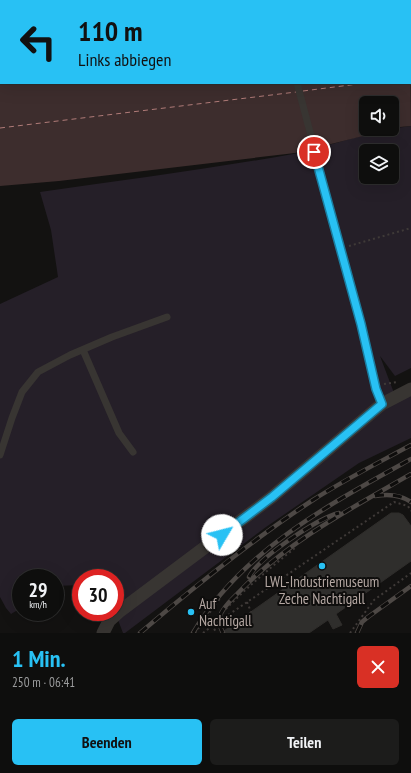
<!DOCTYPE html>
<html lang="de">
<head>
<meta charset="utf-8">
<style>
	:root { --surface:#0e0e0d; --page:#1c1c1b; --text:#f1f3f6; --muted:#9b9c9d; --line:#2e2e2e; --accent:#28c1f4 }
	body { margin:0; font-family:"PT Sans Narrow",sans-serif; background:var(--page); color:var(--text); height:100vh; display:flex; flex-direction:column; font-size:15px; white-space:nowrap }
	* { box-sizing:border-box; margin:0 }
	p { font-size:13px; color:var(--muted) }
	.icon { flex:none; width:22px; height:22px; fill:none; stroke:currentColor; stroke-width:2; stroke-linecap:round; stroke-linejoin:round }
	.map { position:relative; height:633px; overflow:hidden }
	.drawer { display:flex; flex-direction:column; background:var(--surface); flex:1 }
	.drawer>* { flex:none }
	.top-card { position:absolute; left:0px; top:0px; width:411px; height:84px; box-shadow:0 4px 16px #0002,0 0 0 1px var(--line); background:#28c1f4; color:#111; overflow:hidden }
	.buttons { position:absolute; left:359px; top:96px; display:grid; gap:8px }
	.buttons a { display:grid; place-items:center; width:40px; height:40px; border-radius:6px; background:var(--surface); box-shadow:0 4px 16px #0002,0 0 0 1px var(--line); font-size:20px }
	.speed { position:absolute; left:12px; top:569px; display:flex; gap:8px; font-size:20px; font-weight:700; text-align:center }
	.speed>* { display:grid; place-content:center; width:52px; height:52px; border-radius:50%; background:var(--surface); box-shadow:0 4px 16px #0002,0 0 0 1px var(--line); line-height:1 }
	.speed small { font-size:10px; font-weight:400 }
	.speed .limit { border:6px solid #d22; background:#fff; color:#111 }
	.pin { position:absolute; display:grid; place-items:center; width:34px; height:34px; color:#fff; margin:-17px; border:2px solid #fff; border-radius:50%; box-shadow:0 1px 4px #0007 }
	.me { position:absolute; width:44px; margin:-22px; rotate:53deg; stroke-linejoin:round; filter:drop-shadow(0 0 3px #0008) }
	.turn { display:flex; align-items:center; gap:14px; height:84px; padding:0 12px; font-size:18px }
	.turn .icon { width:52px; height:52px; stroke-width:2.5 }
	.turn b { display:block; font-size:28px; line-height:34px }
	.round { display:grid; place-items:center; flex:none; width:42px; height:42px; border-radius:6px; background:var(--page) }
	.summary { display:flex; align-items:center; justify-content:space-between; height:68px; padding:0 12px }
	h1 { font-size:24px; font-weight:600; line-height:30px; color:var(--accent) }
	.cta { display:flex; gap:8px; margin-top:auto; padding:8px 12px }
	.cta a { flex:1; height:46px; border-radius:6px; background:var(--accent); color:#111; font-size:16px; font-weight:600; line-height:46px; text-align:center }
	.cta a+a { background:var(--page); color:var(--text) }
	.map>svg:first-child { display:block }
	.green { fill:#251f28; fill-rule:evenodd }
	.water { fill:#3d2d2d; fill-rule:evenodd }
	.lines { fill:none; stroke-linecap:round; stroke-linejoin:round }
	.ferry { stroke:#b07b78; stroke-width:1; stroke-dasharray:5 4; stroke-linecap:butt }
	.building { fill:#2f2e2c; stroke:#2f2d2b }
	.path { stroke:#3f3a38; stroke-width:2; stroke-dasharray:2 3; stroke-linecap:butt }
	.lane { stroke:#383532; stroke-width:7 }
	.street { stroke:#383532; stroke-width:13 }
	.rail-casing { stroke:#4d4845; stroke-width:4.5 }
	.rail { stroke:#0e0d0c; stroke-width:3; stroke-dasharray:9; stroke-linecap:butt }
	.route-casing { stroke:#1a7d9f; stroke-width:10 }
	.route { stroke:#28c1f4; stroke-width:7 }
	.poi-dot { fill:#28c1f4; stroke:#0e0d0c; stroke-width:1.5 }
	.labels { text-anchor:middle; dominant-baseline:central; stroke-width:4; stroke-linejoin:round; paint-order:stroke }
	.poi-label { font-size:15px; fill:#b4a7a2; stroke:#0e0d0c }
</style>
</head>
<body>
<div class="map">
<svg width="411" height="633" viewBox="0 0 411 633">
	<rect width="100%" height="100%" fill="#131211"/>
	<path class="green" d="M 411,126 L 411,368 L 395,376 L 380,356 L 397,401 L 411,394 L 411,438 L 359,463 L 266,527 L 125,633 L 123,633 L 115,612 L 115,578 L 81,578 L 81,585 L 55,586 L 55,578 L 21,578 L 21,608 L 11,614 L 6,608 L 0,597 L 0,304 L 58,277 L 51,230 L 40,192 C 125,180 209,169 293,154 C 332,146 371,130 411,126 ZM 366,151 L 392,151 L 392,177 L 366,177 Z"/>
	<path class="water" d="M 233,0 L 399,0 L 401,1 L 232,1 Z
		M 410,6 L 411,126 L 400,127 L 355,138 L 295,153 L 59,181 L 0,186 L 0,67 L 1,83 L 410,83 ZM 366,103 L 392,103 L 392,129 L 366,129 Z"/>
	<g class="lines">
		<path class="ferry" d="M 410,78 L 411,77
			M 303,91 L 366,83
			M 0,128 L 296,92"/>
	</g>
	<path class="building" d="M 391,513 L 399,513 L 403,515 L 411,526 L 411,561 L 336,614 L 342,625 L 333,629 L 328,620 L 309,633 L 221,633 Z"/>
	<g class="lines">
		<path class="path" d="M 349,246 L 411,228
			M 384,384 L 397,382
			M 247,602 L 251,612
			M 223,618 L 223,612 C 246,588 270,568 295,548
			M 212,626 L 394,502 L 408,506 L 411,511
			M 195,633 L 221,597
			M 203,633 L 212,626 L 217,633
			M 350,633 L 374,600 L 411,573"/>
		<path class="lane" d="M 276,0 L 276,1
			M 297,83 L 361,324 L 376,389 L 382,404
			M 83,350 L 119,433 L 133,452
			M 0,455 L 12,418 L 22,392 L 38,372 L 70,355 L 112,337 L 167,317"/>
		<path class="street" d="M 103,633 L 109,621 L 120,611 L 272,497 L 382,404 L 411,389"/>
		<defs>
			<path id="rail" d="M 375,496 C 387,494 400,494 411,502
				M 249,577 C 258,558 318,518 339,513
				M 140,633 C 195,586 252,540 313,500 C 344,480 378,463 411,445
				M 193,633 C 241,551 330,504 411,459
				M 223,633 C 220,627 218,622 220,616 C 223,607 231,600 237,594 C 285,543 350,509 411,474
				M 357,633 L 362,622 L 368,617 L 411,586"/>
		</defs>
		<use href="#rail" class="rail-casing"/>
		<use href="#rail" class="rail"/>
	</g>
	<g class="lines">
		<defs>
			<path id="route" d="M 222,535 L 272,497 L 382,404 L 376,389 L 361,324 L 314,152"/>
		</defs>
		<use href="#route" class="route-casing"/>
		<use href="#route" class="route"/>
	</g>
	<g class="poi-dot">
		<circle cx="322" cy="566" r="4"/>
		<circle cx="191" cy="612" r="4"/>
	</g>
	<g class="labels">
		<g class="poi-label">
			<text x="322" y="581">LWL-Industriemuseum<tspan x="322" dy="17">Zeche Nachtigall</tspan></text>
			<text x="199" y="603" text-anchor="start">Auf<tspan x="199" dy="17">Nachtigall</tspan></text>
		</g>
	</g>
</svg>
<div class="buttons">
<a><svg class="icon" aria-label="sound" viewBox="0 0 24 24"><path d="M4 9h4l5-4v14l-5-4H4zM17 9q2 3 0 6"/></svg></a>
<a><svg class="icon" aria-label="layers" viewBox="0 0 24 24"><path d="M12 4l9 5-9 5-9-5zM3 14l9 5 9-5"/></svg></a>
</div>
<div class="speed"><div>29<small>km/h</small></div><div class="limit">30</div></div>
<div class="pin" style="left:314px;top:152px;background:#d93025"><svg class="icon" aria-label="arrive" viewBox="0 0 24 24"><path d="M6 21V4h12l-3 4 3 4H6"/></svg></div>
<svg class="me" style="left:222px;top:535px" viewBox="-20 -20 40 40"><circle r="19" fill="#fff"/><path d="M0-13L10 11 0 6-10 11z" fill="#28c1f4"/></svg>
<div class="top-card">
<div class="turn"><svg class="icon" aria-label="left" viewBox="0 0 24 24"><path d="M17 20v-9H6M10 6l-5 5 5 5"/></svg><div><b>110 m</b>Links abbiegen</div></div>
</div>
</div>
<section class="drawer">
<div class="summary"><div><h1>1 Min.</h1><p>250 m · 06:41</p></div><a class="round" style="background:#d93025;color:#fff"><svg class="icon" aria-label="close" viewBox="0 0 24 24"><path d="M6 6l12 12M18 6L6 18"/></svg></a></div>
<div class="cta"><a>Beenden</a><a>Teilen</a></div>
</section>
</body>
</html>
